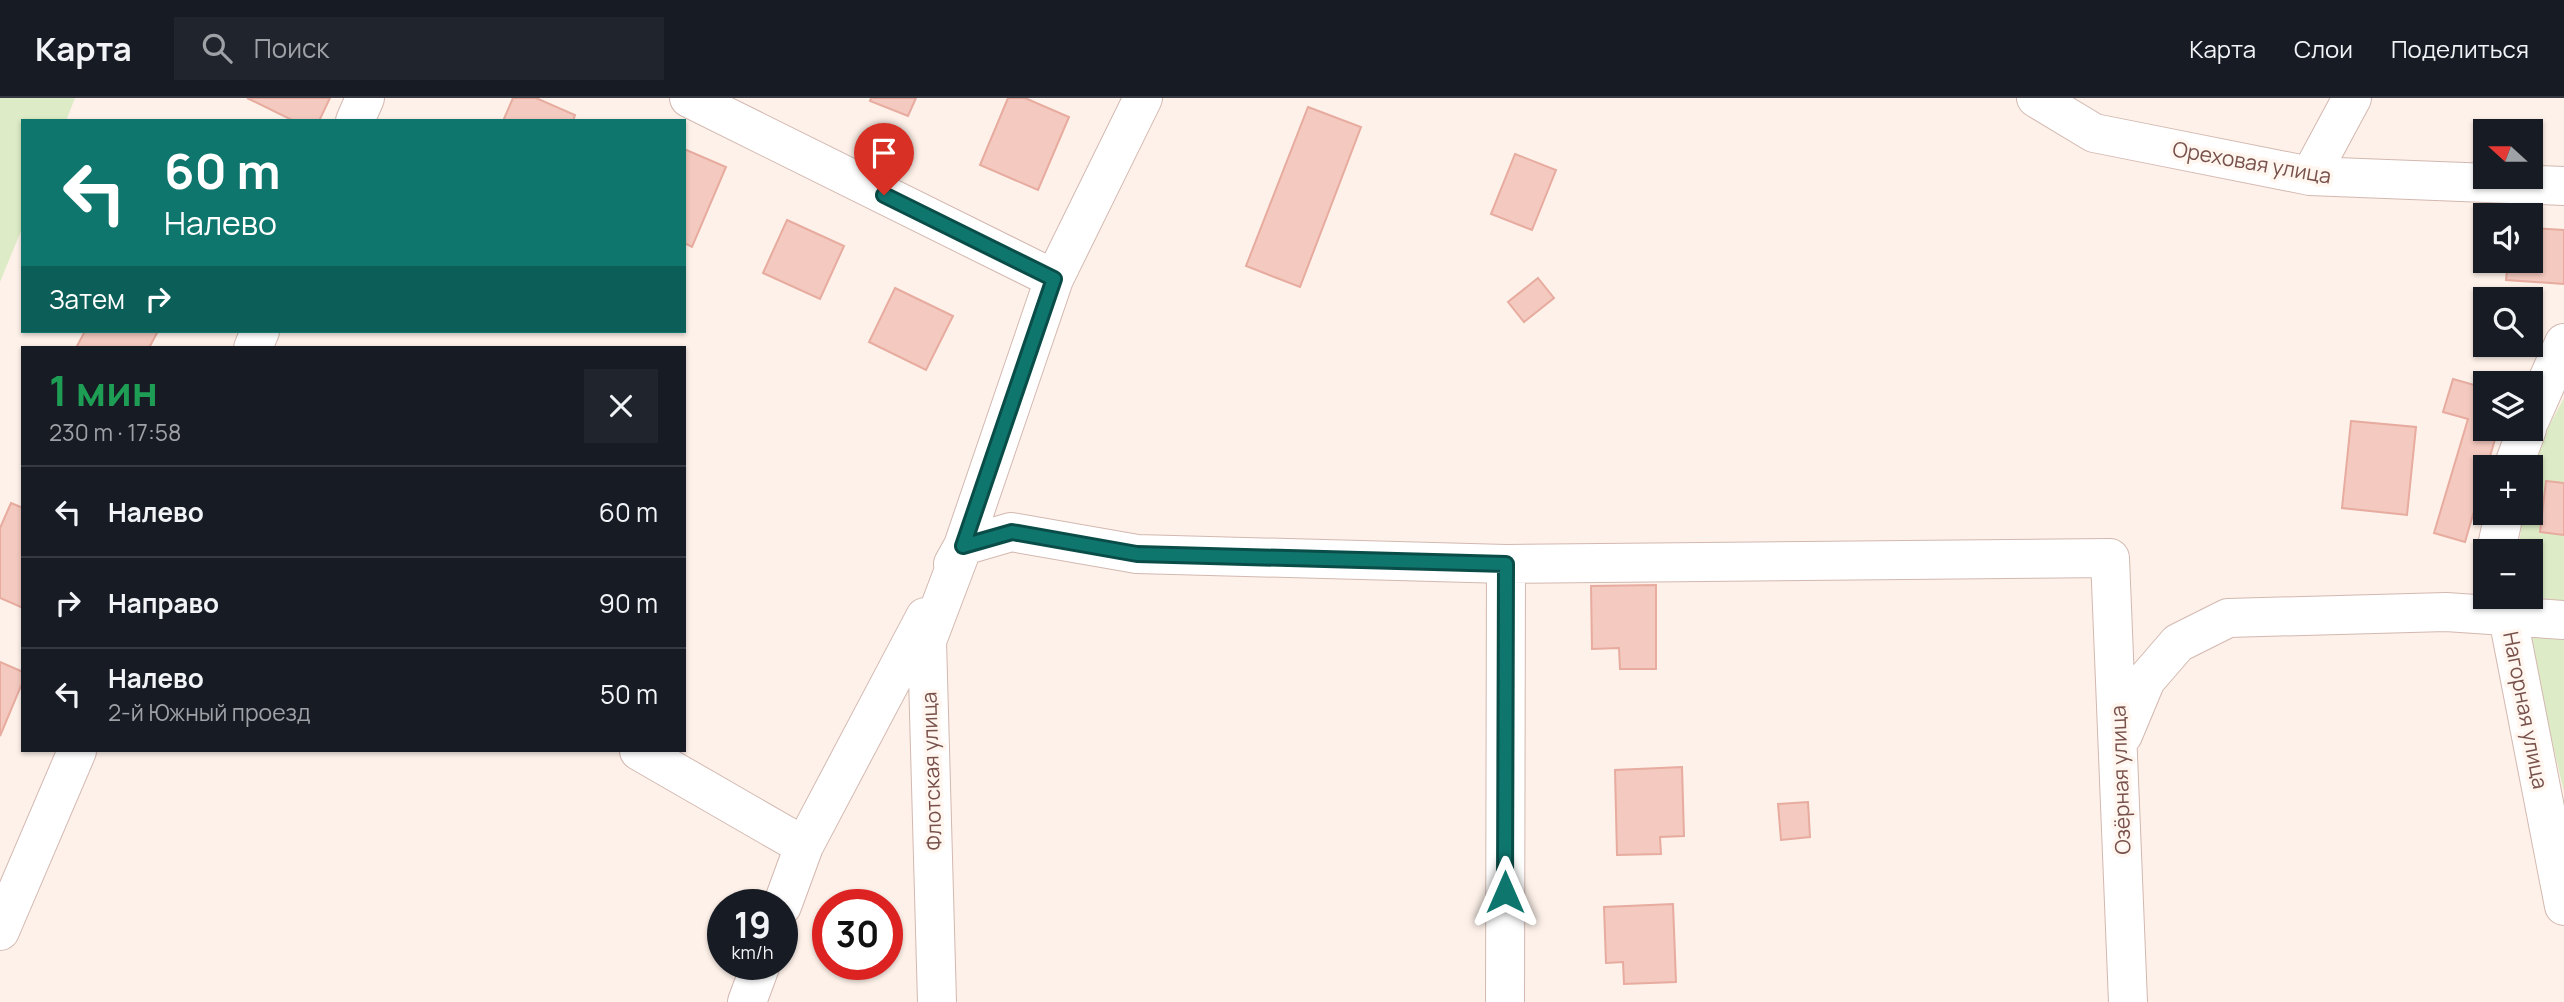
<!DOCTYPE html>
<html lang="ru">
<head>
<meta charset="utf-8">
<style>
	:root { --surface:#171b24; --page:#20242c; --text:#f1f3f6; --muted:#9ea1a6; --line:#363941 }
	body { margin:0; font-family:Manrope,sans-serif; background:var(--page); color:var(--text); height:100vh; display:flex; flex-direction:column; font-size:26px; white-space:nowrap }
	* { box-sizing:border-box; margin:0 }
	p { font-size:23px; color:var(--muted) }
	.icon { flex:none; width:38px; height:38px; fill:none; stroke:currentColor; stroke-width:2; stroke-linecap:round; stroke-linejoin:round }
	.map { position:relative; flex:1; overflow:hidden }
	.panel { position:absolute; left:21px; top:248px; width:665px; height:406px; display:flex; flex-direction:column; background:var(--surface); border-radius:0px; box-shadow:0 2px 5px #0004 }
	.panel>* { flex:none }
	.banner { position:absolute; left:21px; top:21px; width:665px; height:214px; border-radius:0px; box-shadow:0 2px 5px #0004; background:#0f766e; color:#fff; overflow:hidden }
	.needle { width:46px; rotate:291deg }
	.buttons { position:absolute; left:2473px; top:21px; display:grid; gap:14px }
	.buttons a { display:grid; place-items:center; width:70px; height:70px; border-radius:0px; background:var(--surface); box-shadow:0 2px 5px #0004; font-size:35px }
	.speed { position:absolute; left:707px; top:791px; display:flex; gap:14px; font-size:35px; font-weight:700; text-align:center }
	.speed>* { display:grid; place-content:center; width:91px; height:91px; border-radius:50%; background:var(--surface); box-shadow:0 2px 5px #0004; line-height:1 }
	.speed small { font-size:18px; font-weight:400 }
	.speed .limit { border:10px solid #d22; background:#fff; color:#111 }
	.pin { position:absolute; display:grid; place-items:center; width:60px; height:60px; color:#fff; margin:-72px -30px; border-radius:50% 50% 50% 0; rotate:-45deg; box-shadow:0 0 7px #0007 }
	.pin .icon { rotate:45deg }
	.me { position:absolute; width:77px; margin:-38px; rotate:0deg; stroke-linejoin:round; filter:drop-shadow(0 0 5px #0008) }
	.turn { display:flex; align-items:center; gap:24px; height:147px; padding:0 28px; font-size:32px }
	.turn .icon { width:91px; height:91px; stroke-width:2.5 }
	.turn b { display:block; font-size:49px; line-height:60px }
	.then { display:flex; align-items:center; height:66px; padding:0 28px; background:#0003; gap:14px; font-size:26px }
	.round { display:grid; place-items:center; flex:none; width:74px; height:74px; border-radius:0px; background:var(--page) }
	.summary { display:flex; align-items:center; justify-content:space-between; height:119px; padding:0 28px }
	h1 { font-size:42px; font-weight:700; line-height:52px; color:#1e9e55 }
	ul { padding:0; list-style:none }
	li { display:flex; align-items:center; gap:21px; height:91px; padding:0 28px; border-top:2px solid var(--line) }
	li div { flex:1 }
	li b { display:block; font-size:26px }
	li em { font-style:normal }
	header { display:flex; align-items:center; gap:42px; box-sizing:border-box; height:98px; padding:0 35px; background:var(--surface); border-bottom:2px solid var(--line) }
	header strong { font-size:33px }
	nav { display:flex; gap:38px; margin-inline-start:auto; font-size:24px }
	.search { width:490px; height:63px; background:var(--page); display:flex; align-items:center; gap:18px; box-sizing:border-box; padding:0 24px; border-radius:0px; color:var(--muted); font-size:26px }
	.map>svg:first-child { display:block }
	.green { fill:#ddecc6 }
	.building { fill:#f4c9bf; stroke:#e7ab9f; stroke-width:2 }
	.lines { fill:none; stroke-linecap:round; stroke-linejoin:round }
	.minor-casing { stroke:#d3b8b0; stroke-width:40 }
	.minor { stroke:#fff; stroke-width:38 }
	.route-casing { stroke:#0a4d48; stroke-width:18 }
	.route { stroke:#0f766e; stroke-width:12 }
	.labels { text-anchor:middle; dominant-baseline:central; stroke-width:7; stroke-linejoin:round; paint-order:stroke }
	.street-label { font-size:21px; fill:#79514b; stroke:#fff6f0 }
</style>
</head>
<body>
<header>
<strong>Карта</strong>
<div class="search"><svg class="icon" aria-label="search" viewBox="0 0 24 24"><circle cx="10" cy="10" r="6"/><path d="M15 15l6 6"/></svg>Поиск</div>
<nav><a>Карта</a><a>Слои</a><a>Поделиться</a></nav>
</header>
<div class="map">
<svg width="2564" height="904" viewBox="0 0 2564 904">
	<rect width="100%" height="100%" fill="#fdf1e9"/>
	<path class="green" d="M 0,0 L 75,0 L 66,23 L 23,23 L 23,128 L 0,184 Z
		M 2564,300 L 2564,694 L 2518,499 L 2530,499 L 2530,453 L 2519,453 L 2522,415 L 2530,415 L 2530,369 L 2527,369 Z"/>
	<path class="building" d="M 247,0 L 330,0 L 319,23 L 294,23 Z
		M 513,0 L 536,0 L 575,17 L 573,23 L 503,23 Z
		M 871,0 L 916,0 L 908,18 L 870,3 Z
		M 1008,0 L 1025,0 L 1069,19 L 1038,92 L 980,67 Z
		M 1308,9 L 1361,29 L 1300,189 L 1246,168 Z
		M 684,51 L 726,69 L 692,149 L 684,145 Z
		M 1515,56 L 1556,72 L 1532,132 L 1491,116 Z
		M 787,122 L 844,148 L 820,201 L 763,175 Z
		M 2530,130 L 2564,132 L 2564,186 L 2506,182 L 2508,163 L 2530,163 Z
		M 1538,180 L 1554,200 L 1524,224 L 1508,204 Z
		M 895,190 L 953,218 L 926,272 L 869,244 Z
		M 85,233 L 158,233 L 149,250 L 76,250 Z
		M 2453,281 L 2485,290 L 2485,331 L 2498,331 L 2465,444 L 2434,435 L 2468,321 L 2443,314 Z
		M 2351,323 L 2416,329 L 2407,417 L 2342,410 Z
		M 2546,383 L 2564,385 L 2564,437 L 2540,434 Z
		M 11,405 L 23,410 L 23,510 L 0,500 L 0,430 Z
		M 1656,487 L 1656,571 L 1620,571 L 1619,550 L 1592,551 L 1591,488 Z
		M 0,564 L 23,574 L 23,583 L 0,638 Z
		M 1682,669 L 1684,738 L 1660,739 L 1661,756 L 1617,757 L 1615,672 Z
		M 1808,704 L 1810,739 L 1781,742 L 1778,706 Z
		M 1673,806 L 1676,884 L 1624,886 L 1623,864 L 1606,865 L 1604,809 Z"/>
	<g class="lines">
		<defs>
			<path id="minor" d="M 689,0 L 1054,181
				M 2036,0 L 2094,35 L 2310,78 L 2564,88
				M 355,23 L 365,0
				M 2310,78 L 2352,0
				M 253,250 L 260,233
				M 2530,322 L 2564,245
				M 2513,369 L 2527,331
				M 2496,453 L 2504,415
				M 953,466 L 963,448 L 1054,181 L 1143,0
				M 2504,499 L 2564,808
				M 2123,637 L 2146,582 L 2178,545 L 2228,520 L 2446,514 L 2564,522
				M 639,653 L 804,748
				M 782,808 L 804,748 L 925,519
				M 0,833 L 77,653
				M 747,904 L 761,866
				M 937,904 L 927,543 L 963,448 L 1011,434 L 1137,456 L 1506,466 L 2110,460 L 2128,904
				M 1505,904 L 1506,466"/>
		</defs>
		<use href="#minor" class="minor-casing"/>
		<use href="#minor" class="minor"/>
	</g>
	<g class="lines">
		<defs>
			<path id="route" d="M 884,97 L 1054,181 L 963,448 L 1012,434 L 1137,456 L 1506,466 L 1505,794"/>
		</defs>
		<use href="#route" class="route-casing"/>
		<use href="#route" class="route"/>
	</g>
	<g class="labels">
		<g class="street-label">
			<text transform="translate(2252 64) rotate(10)">Ореховая улица</text>
			<text transform="translate(2526 612) rotate(79)">Нагорная улица</text>
			<text transform="translate(931 673) rotate(-92)">Флотская улица</text>
			<text transform="translate(2120 682) rotate(-92)">Озёрная улица</text>
		</g>
	</g>
</svg>
<div class="buttons">
<a><svg class="needle" viewBox="-14 -14 28 28"><path d="M0-13l5 13h-10z" fill="#e53935"/><path d="M0 13l5-13h-10z" fill="#9ea1a6"/></svg></a>
<a><svg class="icon" aria-label="sound" viewBox="0 0 24 24"><path d="M4 9h4l5-4v14l-5-4H4zM17 9q2 3 0 6"/></svg></a>
<a><svg class="icon" aria-label="search" viewBox="0 0 24 24"><circle cx="10" cy="10" r="6"/><path d="M15 15l6 6"/></svg></a>
<a><svg class="icon" aria-label="layers" viewBox="0 0 24 24"><path d="M12 4l9 5-9 5-9-5zM3 14l9 5 9-5"/></svg></a>
<a>+</a>
<a>−</a>
</div>
<div class="speed"><div>19<small>km/h</small></div><div class="limit">30</div></div>
<div class="pin" style="left:884px;top:97px;background:#d93025"><svg class="icon" aria-label="arrive" viewBox="0 0 24 24"><path d="M6 21V4h12l-3 4 3 4H6"/></svg></div>
<svg class="me" style="left:1505px;top:794px" viewBox="-20 -20 40 40"><path d="M0-17L14 15 0 8-14 15z" fill="#0f766e" stroke="#fff" stroke-width="4"/></svg>
<div class="banner">
<div class="turn"><svg class="icon" aria-label="left" viewBox="0 0 24 24"><path d="M17 20v-9H6M10 6l-5 5 5 5"/></svg><div><b>60 m</b>Налево</div></div>
<div class="then">Затем<svg class="icon" aria-label="right" viewBox="0 0 24 24"><path d="M7 20v-9h11M14 6l5 5-5 5"/></svg></div>
</div>
<section class="panel">
<div class="summary"><div><h1>1 мин</h1><p>230 m · 17:58</p></div><a class="round"><svg class="icon" aria-label="close" viewBox="0 0 24 24"><path d="M6 6l12 12M18 6L6 18"/></svg></a></div>
<ul>
<li><svg class="icon" aria-label="left" viewBox="0 0 24 24"><path d="M17 20v-9H6M10 6l-5 5 5 5"/></svg><div><b>Налево</b></div><em>60 m</em></li>
<li><svg class="icon" aria-label="right" viewBox="0 0 24 24"><path d="M7 20v-9h11M14 6l5 5-5 5"/></svg><div><b>Направо</b></div><em>90 m</em></li>
<li><svg class="icon" aria-label="left" viewBox="0 0 24 24"><path d="M17 20v-9H6M10 6l-5 5 5 5"/></svg><div><b>Налево</b><p>2-й Южный проезд</p></div><em>50 m</em></li>
</ul>
</section>
</div>
</body>
</html>
